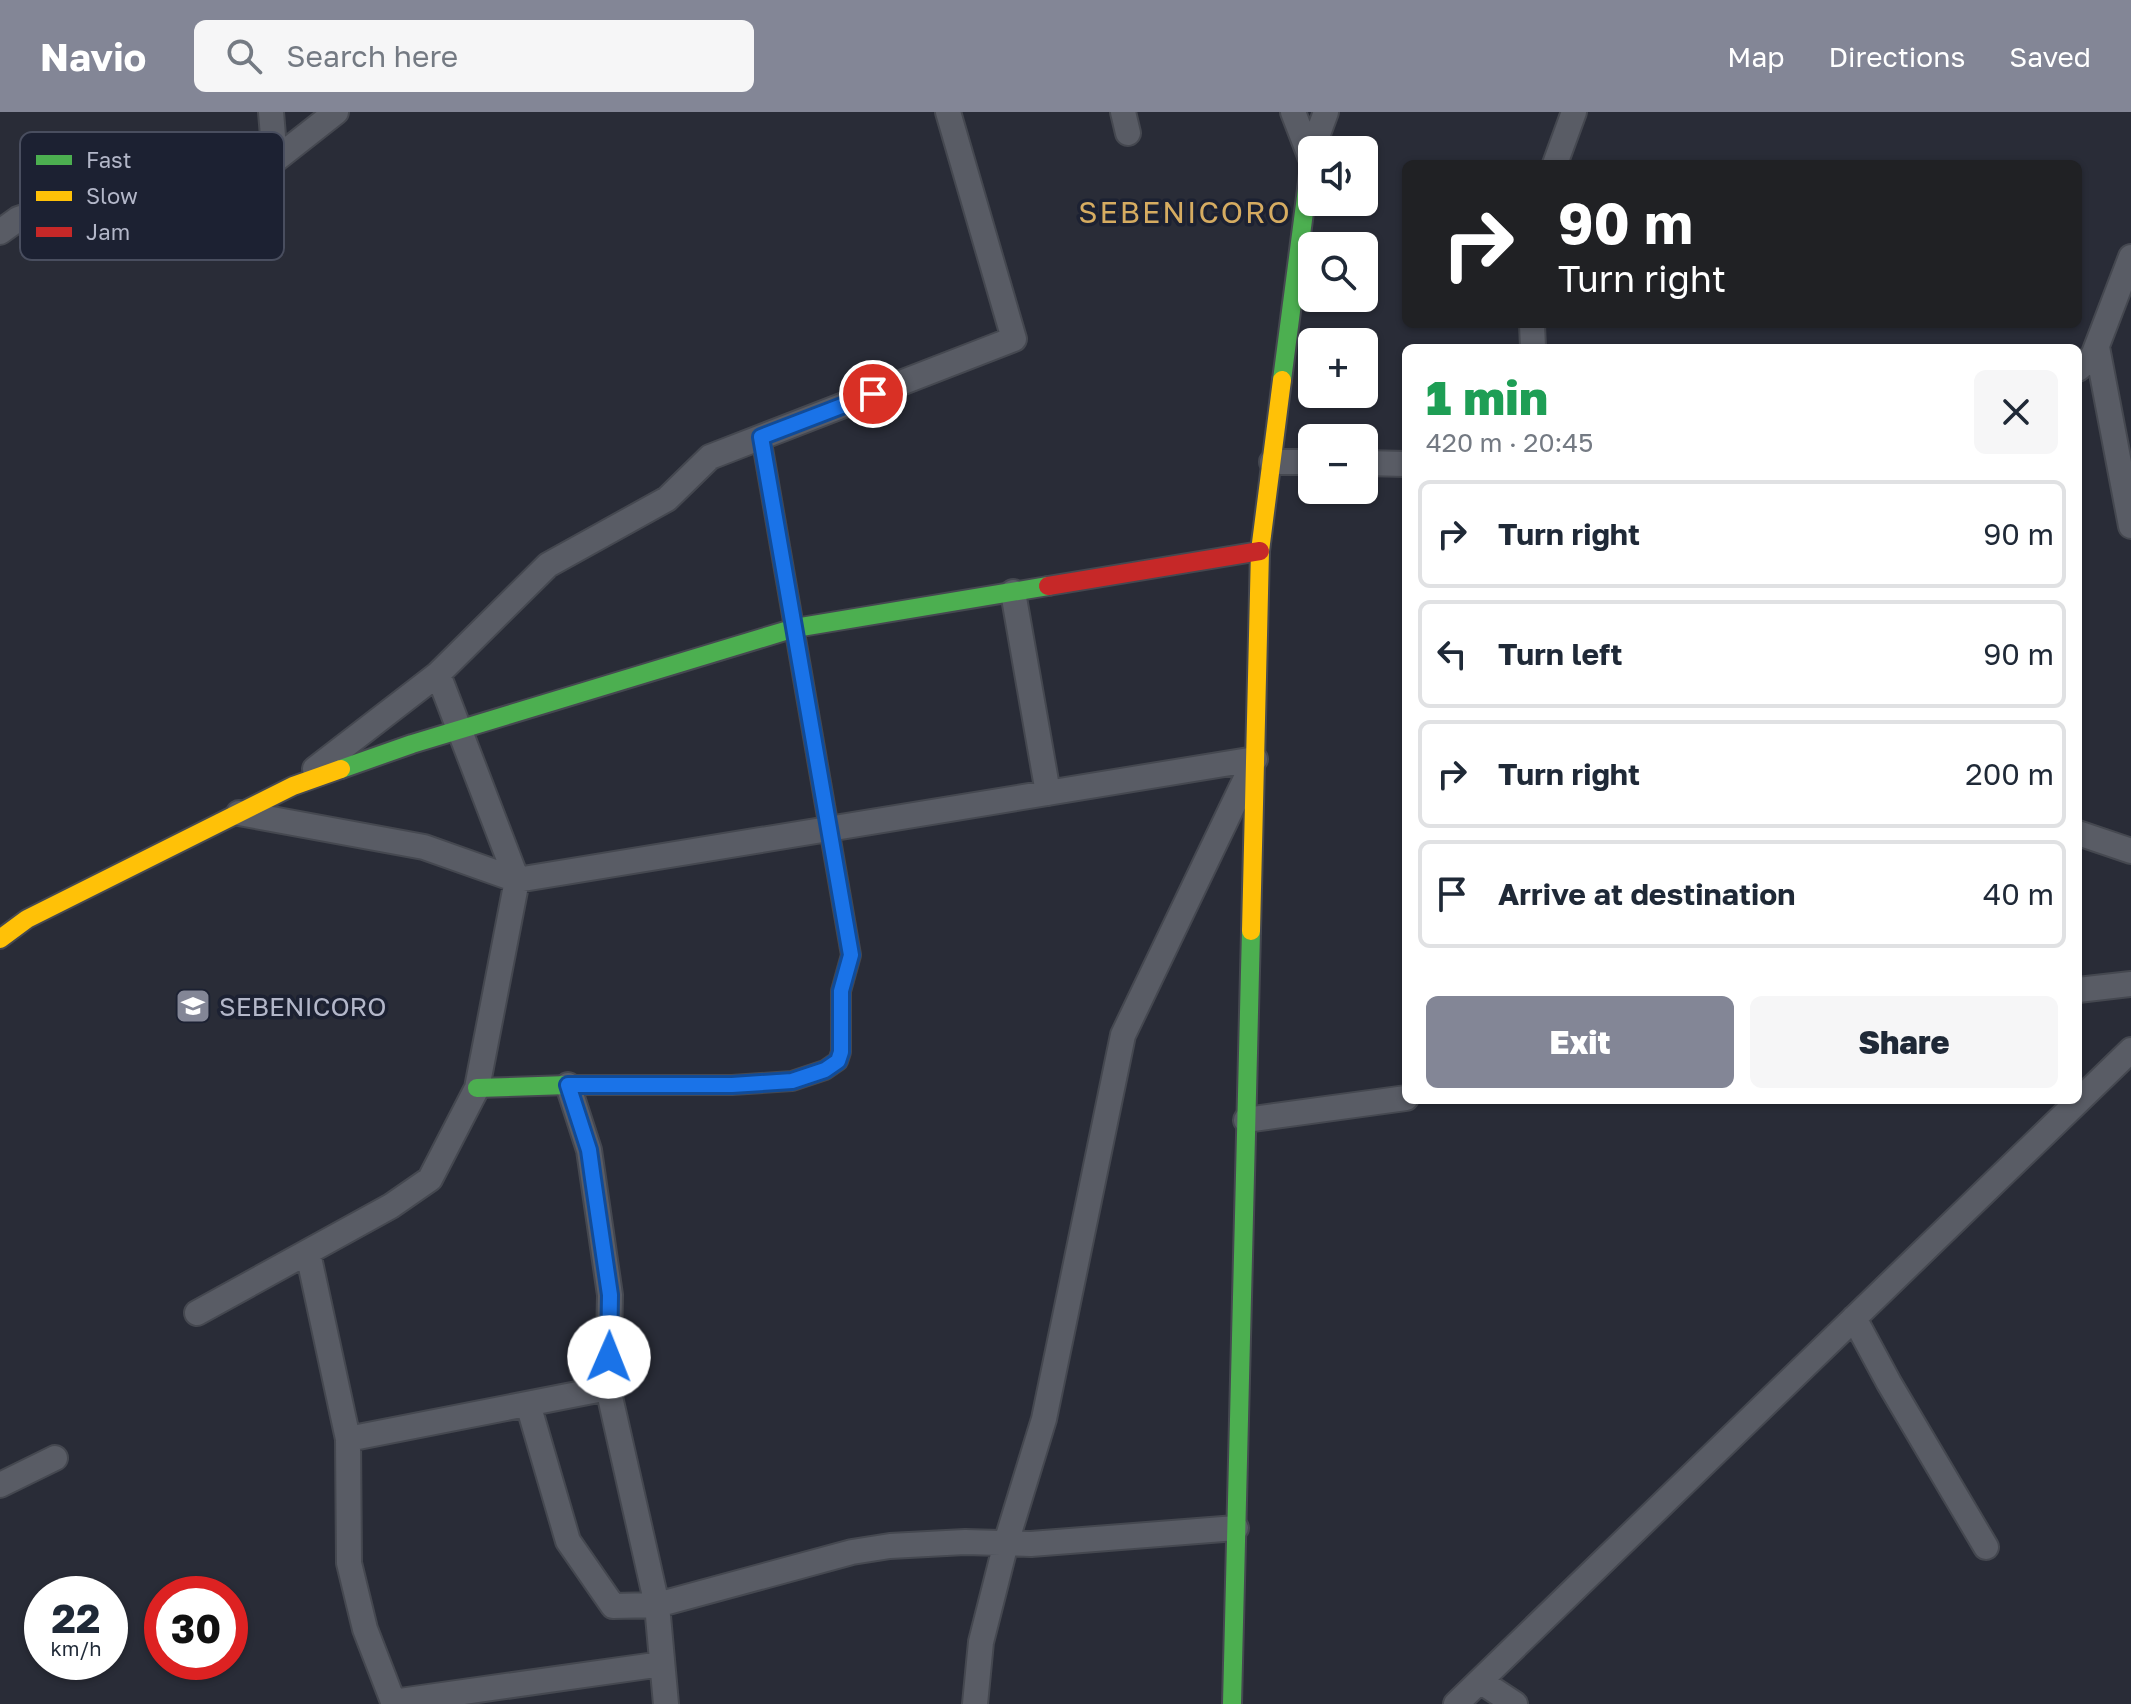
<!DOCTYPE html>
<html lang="en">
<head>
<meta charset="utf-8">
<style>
	:root { --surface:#fff; --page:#f6f6f7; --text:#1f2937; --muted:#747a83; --line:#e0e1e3; --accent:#838696 }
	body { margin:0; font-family:"Golos Text",sans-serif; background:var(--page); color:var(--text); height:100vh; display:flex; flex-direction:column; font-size:30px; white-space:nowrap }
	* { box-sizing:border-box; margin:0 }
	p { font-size:26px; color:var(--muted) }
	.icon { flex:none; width:44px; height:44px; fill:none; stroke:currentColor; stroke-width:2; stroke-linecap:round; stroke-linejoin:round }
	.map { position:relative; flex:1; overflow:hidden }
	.sheet { position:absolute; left:1402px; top:232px; width:680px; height:760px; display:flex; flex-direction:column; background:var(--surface); border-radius:12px; box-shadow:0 2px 6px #0004 }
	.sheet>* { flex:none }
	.guide { position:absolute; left:1402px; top:48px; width:680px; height:168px; border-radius:12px; box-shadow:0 2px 6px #0004; background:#202124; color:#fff; overflow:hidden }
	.buttons { position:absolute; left:1298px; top:24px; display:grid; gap:16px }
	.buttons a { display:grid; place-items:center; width:80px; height:80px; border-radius:12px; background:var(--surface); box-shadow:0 2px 6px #0004; font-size:40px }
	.speed { position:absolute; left:24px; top:1464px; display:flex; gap:16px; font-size:40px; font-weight:700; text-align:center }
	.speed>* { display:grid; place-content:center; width:104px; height:104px; border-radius:50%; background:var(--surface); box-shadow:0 2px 6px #0004; line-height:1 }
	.speed small { font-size:20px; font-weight:400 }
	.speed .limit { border:12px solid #d22; background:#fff; color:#111 }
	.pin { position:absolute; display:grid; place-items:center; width:68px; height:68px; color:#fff; margin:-34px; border:4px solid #fff; border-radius:50%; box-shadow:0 2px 8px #0007 }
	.me { position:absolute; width:88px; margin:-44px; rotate:1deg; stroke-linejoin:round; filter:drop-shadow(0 0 6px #0008) }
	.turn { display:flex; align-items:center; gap:28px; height:168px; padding:0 24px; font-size:36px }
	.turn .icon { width:104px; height:104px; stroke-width:2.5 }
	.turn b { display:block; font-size:56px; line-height:68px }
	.round { display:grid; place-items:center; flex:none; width:84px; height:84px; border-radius:12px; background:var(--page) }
	.head { display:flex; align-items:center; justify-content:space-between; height:136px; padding:0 24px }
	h1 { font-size:48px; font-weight:800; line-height:60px; color:#1e9e55 }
	.cta { display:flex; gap:16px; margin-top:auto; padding:16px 24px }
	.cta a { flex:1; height:92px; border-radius:12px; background:var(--accent); color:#fff; font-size:32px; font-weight:800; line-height:92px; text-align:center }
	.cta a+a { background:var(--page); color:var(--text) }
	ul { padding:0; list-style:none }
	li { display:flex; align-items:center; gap:24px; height:108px; margin:0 16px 12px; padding:0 8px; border:4px solid var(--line); border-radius:12px }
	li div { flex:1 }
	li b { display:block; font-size:30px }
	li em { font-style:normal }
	header { display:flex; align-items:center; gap:48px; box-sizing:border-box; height:112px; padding:0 40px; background:var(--accent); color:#fff }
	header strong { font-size:38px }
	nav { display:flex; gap:44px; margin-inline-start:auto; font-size:28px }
	.search { width:560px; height:72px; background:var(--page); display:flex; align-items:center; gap:20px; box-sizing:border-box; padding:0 28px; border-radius:12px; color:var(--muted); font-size:30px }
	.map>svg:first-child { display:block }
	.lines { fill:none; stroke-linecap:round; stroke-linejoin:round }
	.street-casing { stroke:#454850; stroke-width:28 }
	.fast-casing { stroke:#454850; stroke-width:22 }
	.slow-casing { stroke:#454850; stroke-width:22 }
	.jam-casing { stroke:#454850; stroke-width:22 }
	.street { stroke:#595c65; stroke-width:24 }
	.fast { stroke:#4caf50; stroke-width:18 }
	.slow { stroke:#ffc107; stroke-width:18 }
	.jam { stroke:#c62828; stroke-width:18 }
	.route-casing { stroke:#114b97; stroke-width:20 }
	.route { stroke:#1a73e8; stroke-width:14 }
	.labels { text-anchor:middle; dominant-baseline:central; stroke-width:7; stroke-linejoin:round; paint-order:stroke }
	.poi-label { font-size:26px; fill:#b3b7c9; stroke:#1c2132; text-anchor:start }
	.quarter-label { font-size:30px; letter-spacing:2px; fill:#d6ac61; stroke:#1c2132 }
	.key { fill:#1c2132; stroke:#494e5f; stroke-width:2 }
	.key-label { font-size:22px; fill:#b3b7c9 }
</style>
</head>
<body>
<header>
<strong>Navio</strong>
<div class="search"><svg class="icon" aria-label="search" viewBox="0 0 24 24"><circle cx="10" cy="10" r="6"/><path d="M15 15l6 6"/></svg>Search here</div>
<nav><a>Map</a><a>Directions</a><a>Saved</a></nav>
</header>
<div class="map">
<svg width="2131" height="1592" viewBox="0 0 2131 1592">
	<rect width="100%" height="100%" fill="#292c37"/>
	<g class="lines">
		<defs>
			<path id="street" d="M 271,0 L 275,48
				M 1123,0 L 1128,21
				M 1293,0 L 1310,44
				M 1312,38 L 1326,0
				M 1555,52 L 1574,0
				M 0,120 L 18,107 L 64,91 L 154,80 L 275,48 L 336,0
				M 1532,212 L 1533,236
				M 2097,235 L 2131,414
				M 2078,257 L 2093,244 L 2131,145
				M 1272,350 L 1312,350
				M 1364,351 L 1406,352
				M 1013,480 L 1048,681
				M 315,657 L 438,562 L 548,453 L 667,387 L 710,345 L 1014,227 L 948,0
				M 239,701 L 424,735 L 517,768 L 1255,647
				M 2078,721 L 2131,739
				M 2078,878 L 2131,872
				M 568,973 L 589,1038 L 610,1183 L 608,1276 L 657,1493 L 666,1592
				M 1246,1008 L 1406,986
				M 308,1141 L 348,1327 L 349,1451 L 365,1517 L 394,1592
				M 197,1201 L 391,1094 L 430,1067 L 477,976 L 517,768 L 438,562
				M 1854,1206 L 1889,1271 L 1986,1435
				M 528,1292 L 568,1429 L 613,1494 L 657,1493 L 852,1440 L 890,1434 L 965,1430 L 1031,1432 L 1236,1416
				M 348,1327 L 608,1276
				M 0,1373 L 55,1346
				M 1480,1569 L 1515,1592
				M 393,1590 L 662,1552
				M 975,1592 L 981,1530 L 1006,1431 L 1044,1307 L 1123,923 L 1249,660
				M 1456,1592 L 2131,938"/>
			<path id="fast" d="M 1282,268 L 1312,39
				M 341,657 L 412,632 L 795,516 L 1048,474
				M 477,976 L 568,973 L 732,973 L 792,969 L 825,958 L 838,949 L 841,940 L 841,899
				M 1232,1592 L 1251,819"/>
			<path id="slow" d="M 761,325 L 851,843 L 841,879 L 841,899
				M 1251,819 L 1260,439 L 1282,268
				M 0,827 L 27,807 L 293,674 L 341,657"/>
			<path id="jam" d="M 1048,474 L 1260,439"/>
		</defs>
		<use href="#street" class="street-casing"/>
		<use href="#fast" class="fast-casing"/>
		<use href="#slow" class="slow-casing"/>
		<use href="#jam" class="jam-casing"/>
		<use href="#street" class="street"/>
		<use href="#fast" class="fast"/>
		<use href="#slow" class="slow"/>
		<use href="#jam" class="jam"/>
	</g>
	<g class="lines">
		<defs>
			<path id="route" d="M 609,1245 L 610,1183 L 593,1067 L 589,1038 L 568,973 L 732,973 L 792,969 L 825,958 L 838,949 L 841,940 L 841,879 L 851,843 L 761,325 L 873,282"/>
		</defs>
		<use href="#route" class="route-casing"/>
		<use href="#route" class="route"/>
	</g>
	<defs>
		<symbol id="school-square" viewBox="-11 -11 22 22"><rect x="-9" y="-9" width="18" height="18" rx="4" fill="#838696" stroke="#1c2132"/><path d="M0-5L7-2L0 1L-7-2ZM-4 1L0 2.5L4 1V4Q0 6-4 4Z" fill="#fff"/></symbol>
	</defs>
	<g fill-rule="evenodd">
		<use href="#school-square" x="173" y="874" width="40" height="40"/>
	</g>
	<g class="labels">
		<g class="poi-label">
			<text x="219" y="894">SEBENICORO</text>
		</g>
		<g class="quarter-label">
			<text x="1185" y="100">SEBENICORO</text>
		</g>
	</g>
	<rect x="20" y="20" width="264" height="128" rx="12" class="key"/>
	<rect x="36" y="43" width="36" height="10" fill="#4caf50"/>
	<rect x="36" y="79" width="36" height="10" fill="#ffc107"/>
	<rect x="36" y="115" width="36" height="10" fill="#c62828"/>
	<g class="key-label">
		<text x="86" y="56">Fast</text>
		<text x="86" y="92">Slow</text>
		<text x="86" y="128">Jam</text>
	</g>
</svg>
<div class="buttons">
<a><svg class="icon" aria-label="sound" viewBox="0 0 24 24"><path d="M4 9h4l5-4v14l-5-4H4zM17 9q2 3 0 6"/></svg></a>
<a><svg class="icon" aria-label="search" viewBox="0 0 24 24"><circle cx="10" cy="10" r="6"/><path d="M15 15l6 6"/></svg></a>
<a>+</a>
<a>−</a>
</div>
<div class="speed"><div>22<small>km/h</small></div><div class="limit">30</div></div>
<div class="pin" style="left:873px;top:282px;background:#d93025"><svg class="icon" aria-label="arrive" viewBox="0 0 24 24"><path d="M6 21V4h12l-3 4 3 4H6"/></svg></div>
<svg class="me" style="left:609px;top:1245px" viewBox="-20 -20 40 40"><circle r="19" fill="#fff"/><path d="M0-13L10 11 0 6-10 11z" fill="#1a73e8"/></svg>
<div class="guide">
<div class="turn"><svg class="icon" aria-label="right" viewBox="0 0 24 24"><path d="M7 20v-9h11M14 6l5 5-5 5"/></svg><div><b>90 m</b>Turn right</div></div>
</div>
<section class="sheet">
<div class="head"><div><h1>1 min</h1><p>420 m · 20:45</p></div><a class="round"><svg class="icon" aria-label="close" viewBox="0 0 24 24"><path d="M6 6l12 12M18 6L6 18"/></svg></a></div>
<ul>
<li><svg class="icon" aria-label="right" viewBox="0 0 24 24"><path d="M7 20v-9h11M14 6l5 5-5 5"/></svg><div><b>Turn right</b></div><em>90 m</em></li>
<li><svg class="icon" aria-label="left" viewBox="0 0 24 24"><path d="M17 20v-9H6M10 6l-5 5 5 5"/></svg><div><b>Turn left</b></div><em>90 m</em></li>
<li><svg class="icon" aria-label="right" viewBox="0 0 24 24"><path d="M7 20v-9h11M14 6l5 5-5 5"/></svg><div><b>Turn right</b></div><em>200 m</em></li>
<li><svg class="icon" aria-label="arrive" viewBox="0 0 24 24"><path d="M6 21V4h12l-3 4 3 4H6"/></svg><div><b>Arrive at destination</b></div><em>40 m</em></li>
</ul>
<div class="cta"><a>Exit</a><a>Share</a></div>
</section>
</div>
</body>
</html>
